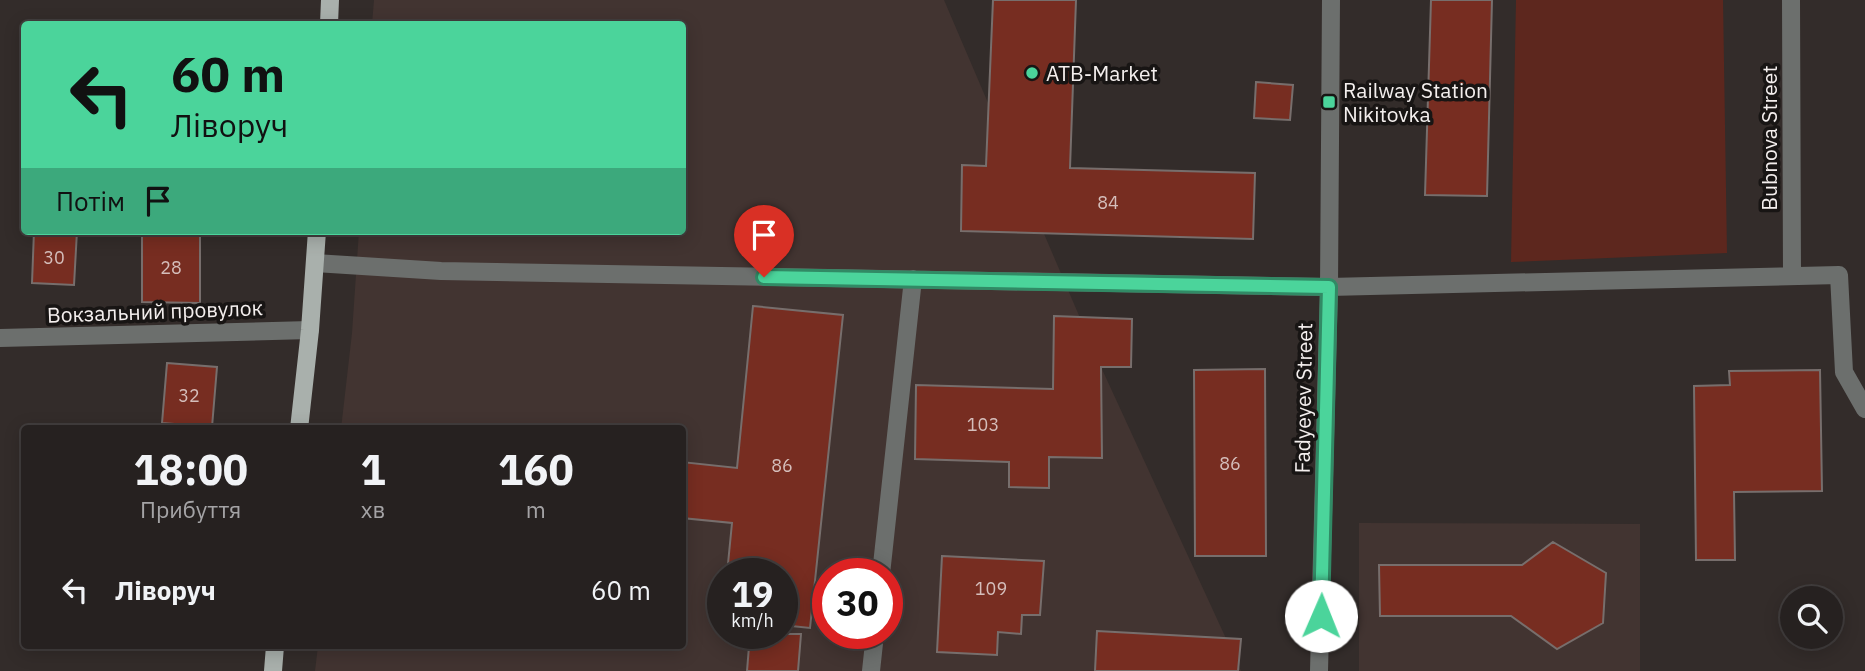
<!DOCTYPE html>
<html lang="uk">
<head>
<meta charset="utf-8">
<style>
	:root { --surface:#262120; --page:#322e2d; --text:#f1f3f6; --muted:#a4a3a5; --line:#423e3e }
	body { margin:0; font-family:"IBM Plex Sans",sans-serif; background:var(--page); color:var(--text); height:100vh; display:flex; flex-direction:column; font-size:26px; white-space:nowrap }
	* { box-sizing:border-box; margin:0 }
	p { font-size:23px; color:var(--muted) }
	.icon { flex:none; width:38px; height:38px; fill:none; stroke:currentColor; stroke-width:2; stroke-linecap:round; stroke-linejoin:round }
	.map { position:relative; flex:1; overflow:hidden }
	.drawer { position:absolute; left:21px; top:425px; width:665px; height:224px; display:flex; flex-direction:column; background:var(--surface); border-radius:7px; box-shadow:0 4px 18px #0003,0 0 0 2px var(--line) }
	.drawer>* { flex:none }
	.guide { position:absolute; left:21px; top:21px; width:665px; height:214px; border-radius:7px; box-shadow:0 4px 18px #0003,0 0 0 2px var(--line); background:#4bd49b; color:#111; overflow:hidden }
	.buttons { position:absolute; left:1780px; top:586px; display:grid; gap:14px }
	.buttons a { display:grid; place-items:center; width:63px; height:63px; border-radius:50%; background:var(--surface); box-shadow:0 4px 18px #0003,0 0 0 2px var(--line); font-size:35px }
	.speed { position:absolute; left:707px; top:558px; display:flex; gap:14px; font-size:35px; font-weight:700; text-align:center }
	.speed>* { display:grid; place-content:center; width:91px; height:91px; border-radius:50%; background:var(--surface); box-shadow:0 4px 18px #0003,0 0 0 2px var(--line); line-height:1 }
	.speed small { font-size:18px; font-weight:400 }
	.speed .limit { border:10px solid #d22; background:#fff; color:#111 }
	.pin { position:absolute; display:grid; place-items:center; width:60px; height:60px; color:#fff; margin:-72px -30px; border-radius:50% 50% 50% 0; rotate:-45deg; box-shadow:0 0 7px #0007 }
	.pin .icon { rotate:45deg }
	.me { position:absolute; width:77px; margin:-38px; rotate:1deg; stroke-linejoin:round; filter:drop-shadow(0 0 5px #0008) }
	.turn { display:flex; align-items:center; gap:24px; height:147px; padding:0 35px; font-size:32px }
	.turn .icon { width:91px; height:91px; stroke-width:2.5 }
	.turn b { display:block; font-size:49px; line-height:60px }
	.then { display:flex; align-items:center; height:66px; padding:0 35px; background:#0003; gap:14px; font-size:26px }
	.eta { display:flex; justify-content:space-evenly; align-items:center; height:119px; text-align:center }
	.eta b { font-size:42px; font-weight:800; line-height:49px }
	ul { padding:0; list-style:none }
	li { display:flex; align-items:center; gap:21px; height:91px; padding:0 35px }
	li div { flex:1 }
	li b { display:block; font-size:26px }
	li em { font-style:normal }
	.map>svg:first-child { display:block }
	.built { fill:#423431; fill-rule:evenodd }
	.green { fill:#5d271e }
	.building { fill:#772d21; stroke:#776e6c; stroke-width:2 }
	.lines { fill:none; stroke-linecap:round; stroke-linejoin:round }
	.minor { stroke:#6c6f6d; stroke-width:18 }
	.major { stroke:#a9b0ac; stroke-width:18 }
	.route-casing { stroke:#318a65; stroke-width:18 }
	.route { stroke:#4bd49b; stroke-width:12 }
	.poi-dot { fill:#4bd49b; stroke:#181514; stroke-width:2.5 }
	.labels { text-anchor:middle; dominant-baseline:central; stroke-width:7; stroke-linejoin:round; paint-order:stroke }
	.number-label { font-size:18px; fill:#d5bebb }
	.poi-label { font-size:21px; fill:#f4efee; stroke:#181514; text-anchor:start }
	.street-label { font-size:21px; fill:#f4efee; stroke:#181514 }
</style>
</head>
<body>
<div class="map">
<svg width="1865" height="671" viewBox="0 0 1865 671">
	<rect width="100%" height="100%" fill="#332c2a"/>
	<path class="built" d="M 374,0 L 944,0 L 1101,367 L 1241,671 L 315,671 L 318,646 L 682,646 L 682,429 L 341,429 L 352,333 L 359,231 L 682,231 L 682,24 L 372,24 ZM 723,574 L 782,574 L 782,634 L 723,634 ZM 828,574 L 887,574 L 887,634 L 828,634 Z
		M 1359,523 L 1640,524 L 1640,671 L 1359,671 Z"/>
	<path class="green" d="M 1516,0 L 1723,0 L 1727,253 L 1511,262 Z"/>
	<path class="building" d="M 993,0 L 1076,0 L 1070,168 L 1255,173 L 1253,239 L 961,231 L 962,165 L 986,166 Z
		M 1431,0 L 1492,0 L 1487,196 L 1425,195 Z
		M 1256,82 L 1293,85 L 1290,120 L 1254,118 Z
		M 34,231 L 77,231 L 74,285 L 32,283 Z
		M 142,231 L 200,231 L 200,303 L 142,302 Z
		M 753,306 L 843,315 L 810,628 L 782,625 L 782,574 L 727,574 L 732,523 L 682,518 L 682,462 L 737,468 Z
		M 1054,316 L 1132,319 L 1131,367 L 1101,367 L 1102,458 L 1049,457 L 1049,488 L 1009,487 L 1009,462 L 915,459 L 916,385 L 1053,389 Z
		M 167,363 L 217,367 L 212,427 L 162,423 Z
		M 1265,369 L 1266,556 L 1195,556 L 1194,370 Z
		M 1820,370 L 1822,491 L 1734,492 L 1735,560 L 1696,560 L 1694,386 L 1730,385 L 1729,371 Z
		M 1553,542 L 1606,573 L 1603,623 L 1557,649 L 1511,616 L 1380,616 L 1379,565 L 1522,565 Z
		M 942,556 L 1044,561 L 1040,615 L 1022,615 L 1021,634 L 998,632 L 997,655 L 937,652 Z
		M 1097,631 L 1241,639 L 1238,671 L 1095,671 Z
		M 750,634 L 801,634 L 798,671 L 747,671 Z"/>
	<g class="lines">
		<path class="minor" d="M 1791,0 L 1792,276
			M 315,263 L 441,271 L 1329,287 L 1839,275 L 1844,372 L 1865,409
			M 0,338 L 310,330
			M 881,574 L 913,279
			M 871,671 L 875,634
			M 1319,671 L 1329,287 L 1331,0"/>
		<path class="major" d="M 329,24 L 330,0
			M 299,429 L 310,330 L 317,231
			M 273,671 L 275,646"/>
	</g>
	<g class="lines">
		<defs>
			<path id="route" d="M 764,277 L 1329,287 L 1321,616"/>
		</defs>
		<use href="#route" class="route-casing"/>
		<use href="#route" class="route"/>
	</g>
	<g class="poi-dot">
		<circle cx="1032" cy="73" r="7"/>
		<rect x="1322" y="95" width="14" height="14" rx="3.5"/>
	</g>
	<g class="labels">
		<g class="number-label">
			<text x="1108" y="202">84</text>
			<text x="54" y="257">30</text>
			<text x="171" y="267">28</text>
			<text x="189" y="395">32</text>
			<text x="983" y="424">103</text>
			<text x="1230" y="463">86</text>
			<text x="782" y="465">86</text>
			<text x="991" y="588">109</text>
		</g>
		<g class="poi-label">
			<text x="1046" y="73">ATB-Market</text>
			<text x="1343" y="90">Railway Station<tspan x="1343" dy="24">Nikitovka</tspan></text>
		</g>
		<g class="street-label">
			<text transform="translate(1769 138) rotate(-90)">Bubnova Street</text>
			<text transform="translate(155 311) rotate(-2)">Вокзальний провулок</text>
			<text transform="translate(1303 398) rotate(-89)">Fadyeyev Street</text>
		</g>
	</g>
</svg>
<div class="buttons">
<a><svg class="icon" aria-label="search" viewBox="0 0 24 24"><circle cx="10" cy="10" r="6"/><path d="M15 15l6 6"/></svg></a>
</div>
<div class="speed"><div>19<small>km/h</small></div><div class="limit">30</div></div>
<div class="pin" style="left:764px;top:277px;background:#d93025"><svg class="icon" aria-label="arrive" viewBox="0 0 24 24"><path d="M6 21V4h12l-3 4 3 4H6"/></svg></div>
<svg class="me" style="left:1321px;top:616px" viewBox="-20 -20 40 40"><circle r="19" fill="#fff"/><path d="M0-13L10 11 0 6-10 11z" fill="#4bd49b"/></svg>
<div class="guide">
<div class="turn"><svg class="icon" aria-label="left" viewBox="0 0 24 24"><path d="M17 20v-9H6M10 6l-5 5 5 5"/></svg><div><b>60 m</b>Ліворуч</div></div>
<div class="then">Потім<svg class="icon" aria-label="arrive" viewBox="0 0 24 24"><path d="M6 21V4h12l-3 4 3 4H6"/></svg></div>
</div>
<section class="drawer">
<div class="eta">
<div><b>18:00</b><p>Прибуття</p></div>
<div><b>1</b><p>хв</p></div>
<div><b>160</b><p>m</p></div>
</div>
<ul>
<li><svg class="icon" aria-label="left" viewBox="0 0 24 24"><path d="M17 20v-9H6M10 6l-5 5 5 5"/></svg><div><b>Ліворуч</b></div><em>60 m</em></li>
</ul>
</section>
</div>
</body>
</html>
